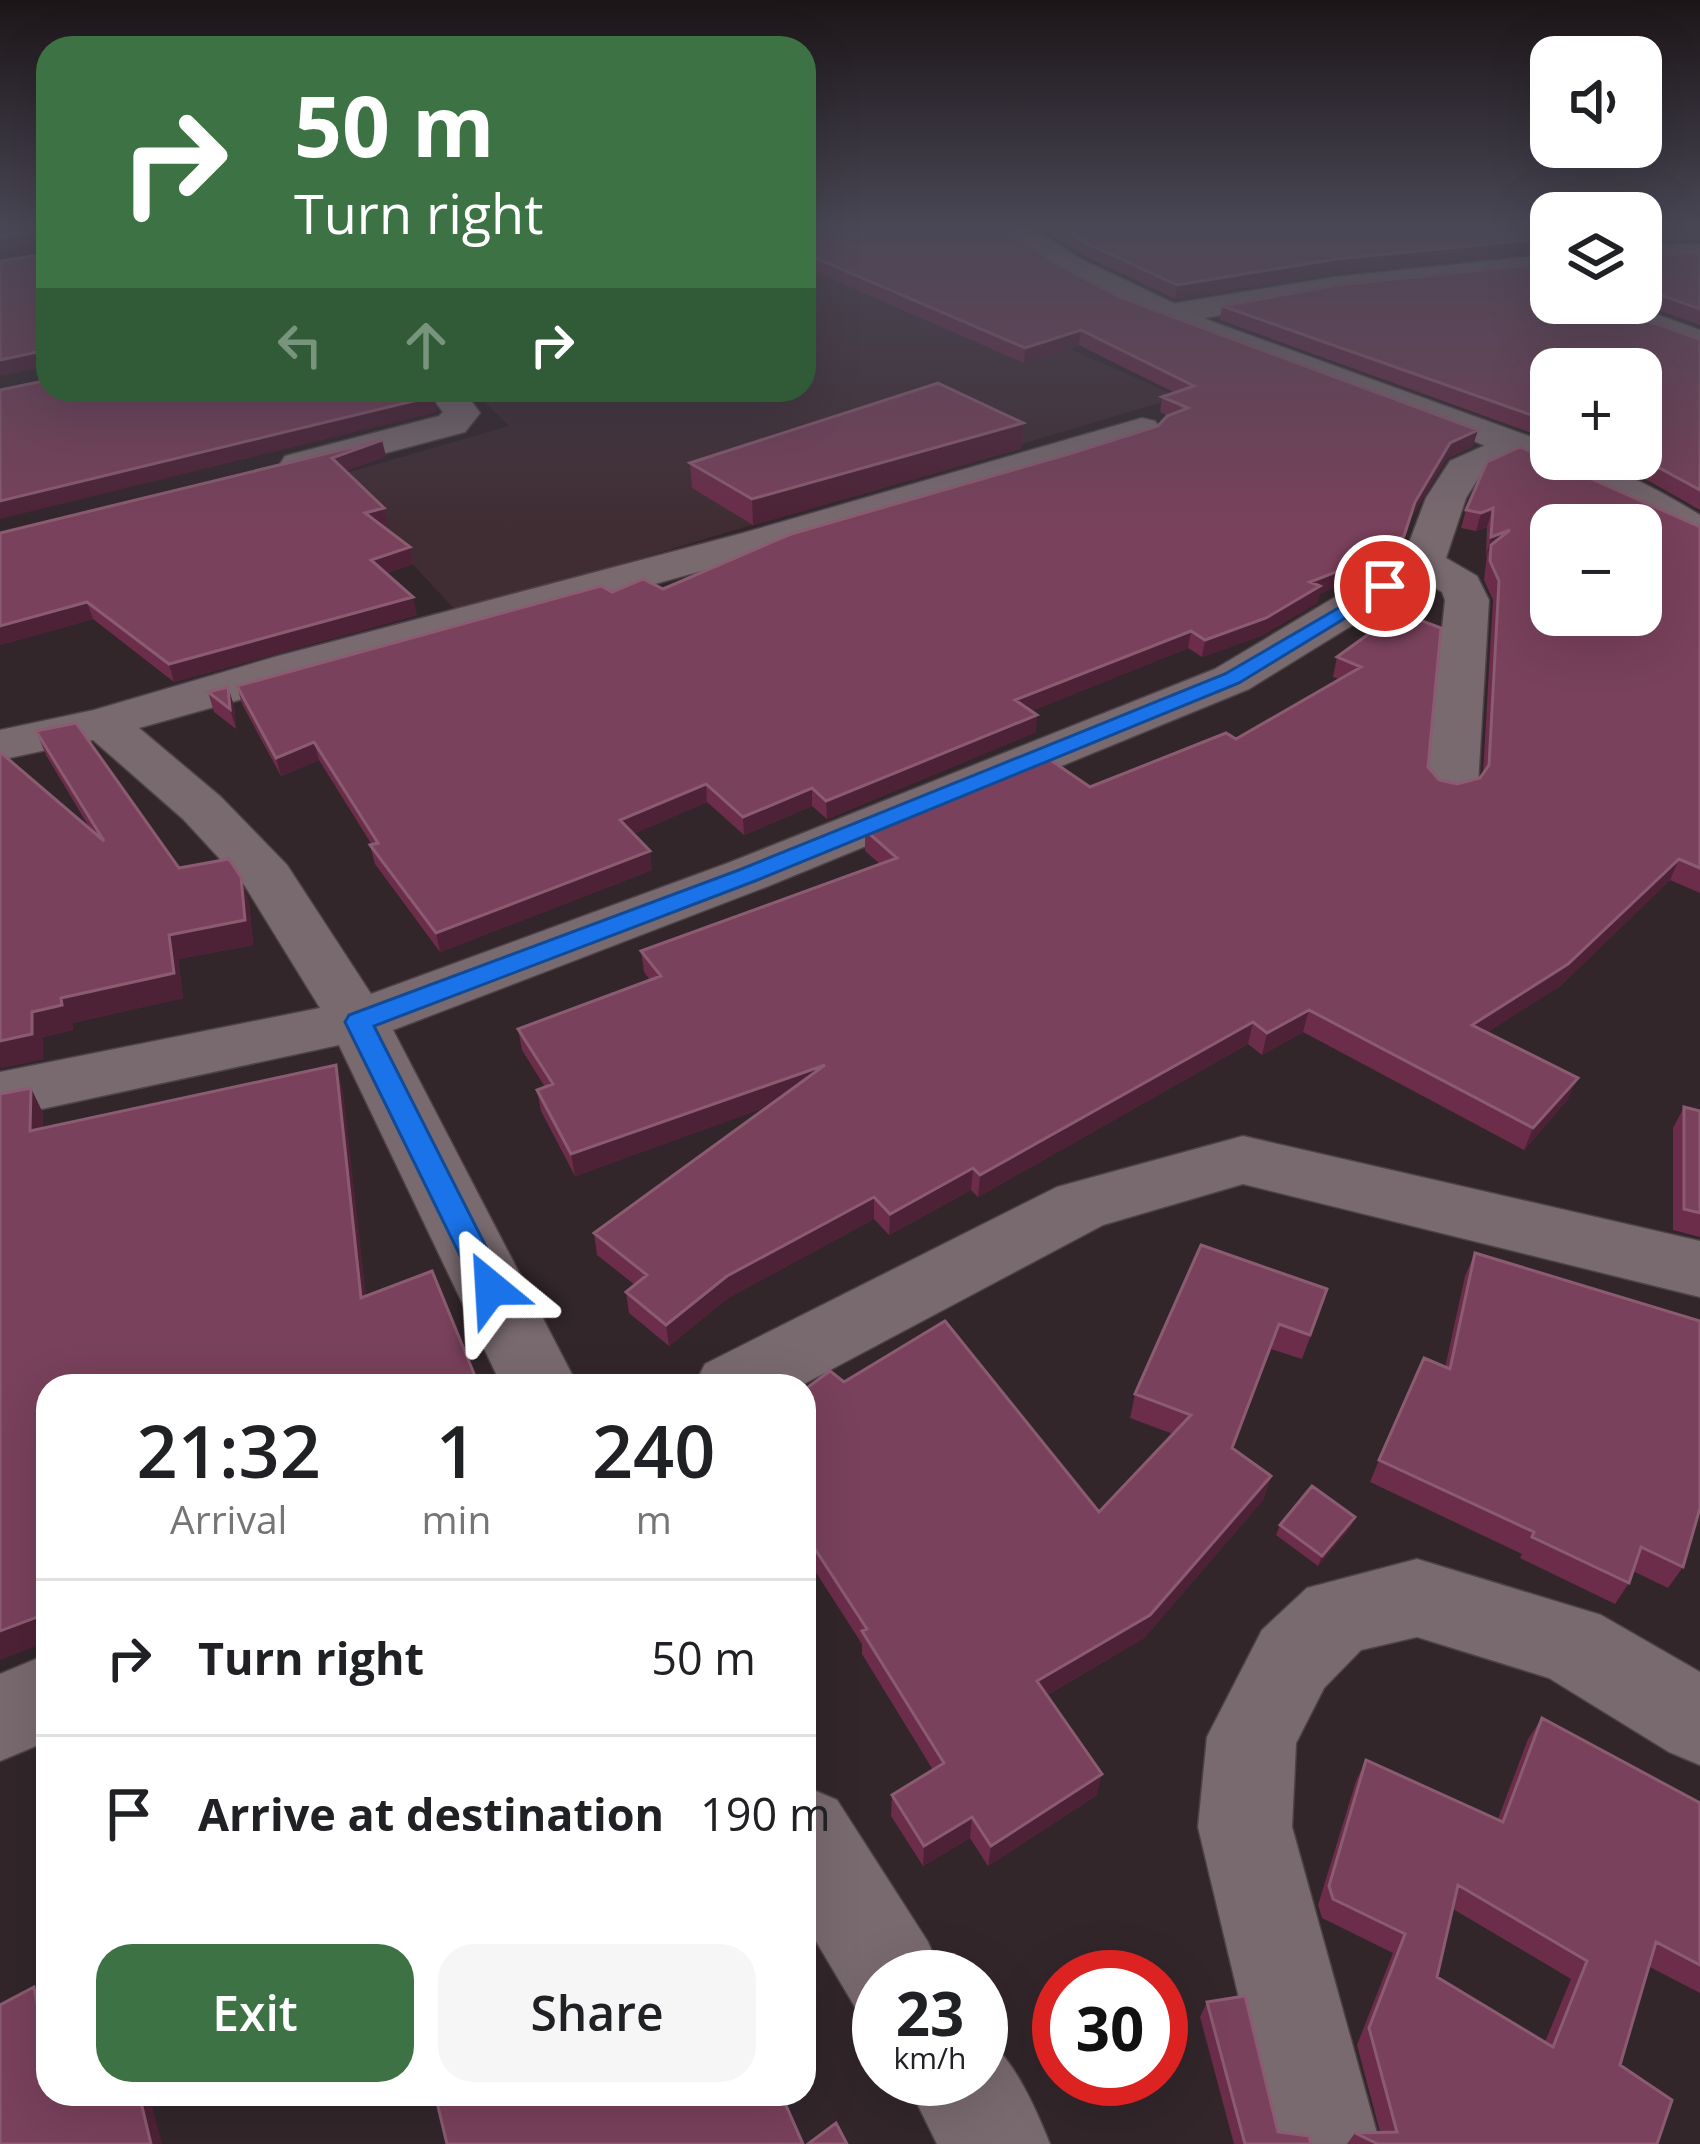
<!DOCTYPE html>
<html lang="en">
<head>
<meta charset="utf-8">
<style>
	:root { --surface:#fff; --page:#f6f6f6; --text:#202124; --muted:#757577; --line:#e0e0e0; --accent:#3d7244 }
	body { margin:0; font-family:"Open Sans",sans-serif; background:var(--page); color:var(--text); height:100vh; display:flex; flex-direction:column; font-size:45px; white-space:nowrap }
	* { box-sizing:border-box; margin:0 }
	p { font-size:39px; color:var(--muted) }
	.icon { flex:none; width:66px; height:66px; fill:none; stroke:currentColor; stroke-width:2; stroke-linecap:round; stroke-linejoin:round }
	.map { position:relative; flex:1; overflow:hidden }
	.side { position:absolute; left:36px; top:1374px; width:780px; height:732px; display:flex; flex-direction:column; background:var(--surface); border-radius:36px; box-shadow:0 12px 48px #0002 }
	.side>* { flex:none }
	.banner { position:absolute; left:36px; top:36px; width:780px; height:366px; border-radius:36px; box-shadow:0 12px 48px #0002; background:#3d7244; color:#fff; overflow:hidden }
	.fabs { position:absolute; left:1530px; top:36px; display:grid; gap:24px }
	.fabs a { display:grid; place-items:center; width:132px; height:132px; border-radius:24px; background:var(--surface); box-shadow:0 12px 48px #0002; font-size:60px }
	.speed { position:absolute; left:852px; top:1950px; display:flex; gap:24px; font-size:60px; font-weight:700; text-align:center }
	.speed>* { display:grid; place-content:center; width:156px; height:156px; border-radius:50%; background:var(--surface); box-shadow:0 12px 48px #0002; line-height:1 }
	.speed small { font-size:30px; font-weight:400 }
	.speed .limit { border:18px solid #d22; background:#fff; color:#111 }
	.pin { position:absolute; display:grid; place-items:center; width:102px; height:102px; color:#fff; margin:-51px; border:6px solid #fff; border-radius:50%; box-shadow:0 3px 12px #0007 }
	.me { position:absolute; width:132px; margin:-66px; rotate:333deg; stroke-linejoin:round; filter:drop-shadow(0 0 9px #0008) }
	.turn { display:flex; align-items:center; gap:42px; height:252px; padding:0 60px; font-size:54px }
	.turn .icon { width:156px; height:156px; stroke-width:2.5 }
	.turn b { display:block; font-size:84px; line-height:102px }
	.lanes { display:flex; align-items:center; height:114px; padding:0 60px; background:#0003; justify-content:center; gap:60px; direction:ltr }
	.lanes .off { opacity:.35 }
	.eta { display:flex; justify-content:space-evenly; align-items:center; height:204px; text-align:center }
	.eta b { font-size:72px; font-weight:600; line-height:84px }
	.primary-button { display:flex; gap:24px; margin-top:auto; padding:24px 60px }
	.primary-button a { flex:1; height:138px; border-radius:36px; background:var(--accent); color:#fff; font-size:48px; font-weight:600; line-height:138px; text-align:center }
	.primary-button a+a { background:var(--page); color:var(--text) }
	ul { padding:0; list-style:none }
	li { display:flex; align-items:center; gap:36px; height:156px; padding:0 60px; border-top:3px solid var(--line) }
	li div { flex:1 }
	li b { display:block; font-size:45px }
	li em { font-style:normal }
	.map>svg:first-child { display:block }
	.built { fill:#402d34 }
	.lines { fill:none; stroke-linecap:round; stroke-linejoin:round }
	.lane-casing { stroke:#4d4346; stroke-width:3 }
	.street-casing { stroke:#4d4346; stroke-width:3 }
	.secondary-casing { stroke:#4d4346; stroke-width:3 }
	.lane { fill:#796a6f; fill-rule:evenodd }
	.street { fill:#796a6f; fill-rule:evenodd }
	.secondary { fill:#796a6f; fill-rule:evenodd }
	.wall { fill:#6b2d4a; fill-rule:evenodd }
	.shaded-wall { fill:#4e2236 }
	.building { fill:#79415b; stroke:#8b5b71; stroke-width:3; fill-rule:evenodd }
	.route { fill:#1a73e8; stroke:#114b97; stroke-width:3 }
</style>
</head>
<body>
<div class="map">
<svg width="1700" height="2144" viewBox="0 0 1700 2144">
	<rect width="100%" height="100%" fill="#32262b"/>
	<path class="built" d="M 832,244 L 1179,397 L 458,613 L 332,477 L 509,426 L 473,390 L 804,390 L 804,245 Z"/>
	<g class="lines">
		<defs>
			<path id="lane" d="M 30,225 L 45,225 L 48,242 Z"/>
			<path id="street" d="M 1700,244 L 1700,262 L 1641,263 L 1641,245 Z
				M 1551,254 L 1551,272 L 1335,295 L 1171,324 L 1155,314 L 1171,304 L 1335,277 Z
				M 1578,303 L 1625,303 L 1700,330 L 1700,351 L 1583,310 Z
				M 426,390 L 463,390 L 480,413 L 465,432 L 299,476 L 285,472 L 280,464 L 285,456 L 439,416 L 443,412 Z
				M 1142,418 L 1155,421 L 1161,429 L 1155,437 L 773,551 L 139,728 L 221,797 L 287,865 L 371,994 L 728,863 L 1215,669 L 1404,556 L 1426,498 L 1450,461 L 1506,436 L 1532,436 L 1538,444 L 1532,452 L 1479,477 L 1466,498 L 1446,558 L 1477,576 L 1489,600 L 1478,785 L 1470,796 L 1452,800 L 1434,796 L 1426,785 L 1445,600 L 1442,592 L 1424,581 L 1249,689 L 766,887 L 393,1030 L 578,1386 L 502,1386 L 339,1045 L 0,1118 L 0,1072 L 320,1008 L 245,886 L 183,819 L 93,740 L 0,760 L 0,730 L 94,710 L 278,656 L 743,533 Z
				M 1243,1136 L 1700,1241 L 1700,1297 L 1243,1184 L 1103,1225 L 800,1386 L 694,1386 L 705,1364 L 1057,1187 Z
				M 1417,1559 L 1601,1615 L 1700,1672 L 1700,1765 L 1669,1752 L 1549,1678 L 1417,1637 L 1361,1650 L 1324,1688 L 1296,1743 L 1292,1827 L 1380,2144 L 1274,2144 L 1198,1827 L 1207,1737 L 1262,1630 L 1307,1588 Z
				M 48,1654 L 48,1741 L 0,1761 L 0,1674 Z
				M 804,1786 L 837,1800 L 928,1942 L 943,1977 L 879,1977 L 879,2021 L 858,2012 L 804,1921 Z
				M 981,2037 C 1011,2050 1038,2114 1050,2144 L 937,2144 L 905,2079 L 981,2079 Z"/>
			<path id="secondary" d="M 992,225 L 1028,225 L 1079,258 L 1213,322 L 1551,444 L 1551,459 C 1604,459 1654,487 1700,515 L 1700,546 L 1470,439 L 1258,363 L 1120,307 L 1056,272 Z"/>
		</defs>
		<use href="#lane" class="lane-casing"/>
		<use href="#street" class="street-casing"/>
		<use href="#secondary" class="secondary-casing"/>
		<use href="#lane" class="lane"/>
		<use href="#street" class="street"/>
		<use href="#secondary" class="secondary"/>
	</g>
	<path class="wall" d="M 804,225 L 1054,262 L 1119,297 L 1473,446 L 1446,459 L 1411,518 L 1400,553 L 1358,578 L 1319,594 L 1317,603 L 1263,635 L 1202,657 L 1188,648 L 1031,711 L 1036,732 L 827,819 L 812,806 L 744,835 L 707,802 L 633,834 L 652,870 L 440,952 L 375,864 L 370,845 L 372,845 L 319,760 L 281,776 L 242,704 L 237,686 L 612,592 L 663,589 L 1158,426 L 1168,416 L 1160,412 L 1162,397 L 1175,393 L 1079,345 L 1024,363 L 804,267 Z
		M 1036,225 L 1551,225 L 1551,251 L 1334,273 L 1175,299 L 1081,254 Z
		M 1641,225 L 1700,225 L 1700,240 L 1641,242 Z
		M 1641,250 L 1645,254 L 1700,253 L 1700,325 L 1638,303 L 1641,303 Z
		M 1551,303 L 1700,339 L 1700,510 L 1649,481 L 1588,459 L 1641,459 L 1551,369 L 1551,440 L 1220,320 L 1222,306 Z
		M 1023,423 L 1022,448 L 753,525 L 692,488 L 690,463 Z
		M 386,456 L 345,471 L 388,524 L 382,526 L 410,547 L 413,564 L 386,573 L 417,615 L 174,682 L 93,619 L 0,645 L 0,533 Z
		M 1466,510 L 1700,527 L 1700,893 L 1670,880 L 1560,986 L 1487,1032 L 1568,1099 L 1524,1150 L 1303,1032 L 1262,1055 L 1248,1044 L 978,1197 L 971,1190 L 889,1235 L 874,1219 L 728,1298 L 669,1346 L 629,1313 L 626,1292 L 635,1285 L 597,1255 L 594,1233 L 766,1107 L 575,1176 L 541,1111 L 537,1090 L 545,1087 L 522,1050 L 518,1029 L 650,980 L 644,972 L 641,951 L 880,864 L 865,851 L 865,830 L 1090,787 L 1236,739 L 1339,679 L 1333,677 L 1337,657 L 1399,612 L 1428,767 L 1439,780 L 1457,784 L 1480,778 L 1483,773 L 1493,600 L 1484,580 L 1487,555 L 1486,556 L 1487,527 L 1476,531 L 1461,528 Z
		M 228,687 L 234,706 L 236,729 L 214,712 L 208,692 Z
		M 36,731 L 179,868 L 241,877 L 249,902 L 253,945 L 178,959 L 183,998 L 72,1023 L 73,1030 L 43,1037 L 43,1059 L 0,1068 L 92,832 L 46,755 Z
		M 1684,1107 L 1700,1111 L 1700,1237 L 1673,1230 L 1673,1128 Z
		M 1201,1245 L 1319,1314 L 1302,1359 L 1271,1349 L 1233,1449 L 1271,1476 L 1263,1500 L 1144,1638 L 1047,1695 L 1097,1795 L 988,1866 L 970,1838 L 923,1866 L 891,1816 L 892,1795 L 933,1770 L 862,1654 L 862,1644 L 804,1554 L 804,1390 L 844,1382 L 1099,1512 L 1173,1434 L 1130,1418 L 1135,1394 Z
		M 1475,1253 L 1683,1567 L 1668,1588 L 1633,1571 L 1629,1583 L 1615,1604 L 1520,1558 L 1522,1554 L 1370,1482 L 1379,1460 L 1445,1368 L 1465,1276 Z
		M 1280,1525 L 1351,1527 L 1318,1566 L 1276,1535 Z
		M 1542,1718 L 1700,1803 L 1700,1993 L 1648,1966 L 1620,2065 L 1657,2144 L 1347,2144 L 1355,2133 L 1380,2132 L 1357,2045 L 1393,1953 L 1322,1918 L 1318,1905 L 1356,1781 L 1366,1760 L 1498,1819 L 1528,1739 ZM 1453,1909 L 1571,1979 L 1545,2042 L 1437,1977 Z
		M 1207,2002 L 1278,2132 L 1311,2144 L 1234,2144 L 1200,2017 Z"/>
	<path class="shaded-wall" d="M 39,230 L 43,243 L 0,251 L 0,237 Z
		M 1551,238 L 1551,251 L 1334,273 L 1175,299 L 1177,285 L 1337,259 Z
		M 1081,330 L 1079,345 L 1024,363 L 1025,348 Z
		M 42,351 L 47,366 L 0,376 L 0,360 Z
		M 434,396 L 437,412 L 0,519 L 0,501 Z
		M 1023,423 L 1022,448 L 753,525 L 752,499 Z
		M 1478,430 L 1473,446 L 1446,459 L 1411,518 L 1400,553 L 1358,578 L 1319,594 L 1317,603 L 1263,635 L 1202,657 L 1205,640 L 1310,582 L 1415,502 L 1450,443 Z
		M 382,440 L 386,456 L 336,474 L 332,458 Z
		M 384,508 L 388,524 L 368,529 L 365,513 Z
		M 1493,508 L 1487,527 L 1476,531 L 1481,513 Z
		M 1510,530 L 1491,545 L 1487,555 L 1486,556 L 1491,537 Z
		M 410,547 L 413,564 L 375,576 L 371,560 Z
		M 413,597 L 417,615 L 174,682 L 169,664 Z
		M 87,602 L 93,619 L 0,645 L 0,626 Z
		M 1191,631 L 1188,648 L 1014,718 L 1015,700 Z
		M 228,687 L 234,706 L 236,729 L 230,709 Z
		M 1037,715 L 1036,732 L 827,819 L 826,801 Z
		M 314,742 L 319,760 L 281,776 L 276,758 Z
		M 706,784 L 707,802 L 622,839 L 620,820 Z
		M 812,788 L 812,806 L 744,835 L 743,817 Z
		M 650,851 L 652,870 L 440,952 L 436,933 Z
		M 1679,859 L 1670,880 L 1560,986 L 1465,1047 L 1472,1025 Z
		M 241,877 L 249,902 L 253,945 L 178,959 L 183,998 L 72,1023 L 73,1030 L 43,1037 L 43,1059 L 0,1068 L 0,1041 L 32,1012 L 61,998 L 169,935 Z
		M 1309,1010 L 1303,1032 L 1262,1055 L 1267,1033 Z
		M 1253,1022 L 1248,1044 L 978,1197 L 980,1175 Z
		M 336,1065 L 343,1090 L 369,1322 L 361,1298 Z
		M 825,1065 L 825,1086 L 575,1176 L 571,1154 Z
		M 1578,1078 L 1568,1099 L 1524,1150 L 1533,1128 Z
		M 31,1088 L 43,1113 L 43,1156 L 30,1131 Z
		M 973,1168 L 971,1190 L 889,1235 L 890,1214 Z
		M 874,1197 L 874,1219 L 728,1298 L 669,1346 L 666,1325 L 727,1276 Z
		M 1279,1324 L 1271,1349 L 1225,1472 L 1232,1448 Z
		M 1271,1476 L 1263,1500 L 1144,1638 L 1033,1703 L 1037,1681 Z
		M 1355,1517 L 1351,1527 L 1318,1566 L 1322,1556 Z
		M 48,1613 L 48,1642 L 0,1660 L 0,1631 Z
		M 1102,1774 L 1097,1795 L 988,1866 L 991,1846 Z
		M 972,1817 L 970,1838 L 923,1866 L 924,1846 Z
		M 34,1987 L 48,2001 L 48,2065 Z
		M 139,2094 L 149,2094 L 162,2144 L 151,2144 Z"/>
	<path class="building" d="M 0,225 L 34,225 L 39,230 L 0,237 Z
		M 45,225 L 48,225 L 48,371 L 48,355 L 42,351 L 0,360 L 0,261 L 47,254 Z
		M 804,225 L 1003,225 L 1054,262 L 1119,297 L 1478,430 L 1450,443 L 1415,502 L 1404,536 L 1362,562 L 1310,582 L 1320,586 L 1266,618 L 1205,640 L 1191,631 L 1015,700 L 1037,715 L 826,801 L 812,788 L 743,817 L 706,784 L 620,820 L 650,851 L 436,933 L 370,845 L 378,843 L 314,742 L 276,758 L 237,686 L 601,586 L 612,592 L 643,579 L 663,589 L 791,534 L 1069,454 L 1158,426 L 1167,416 L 1188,408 L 1162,397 L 1194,386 L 1081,330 L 1025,348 L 804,253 Z
		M 1058,225 L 1551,225 L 1551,238 L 1337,259 L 1177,285 L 1082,241 Z
		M 1641,225 L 1700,225 L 1700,226 L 1642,229 L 1641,245 Z
		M 1641,250 L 1645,254 L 1700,253 L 1700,309 L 1641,288 Z
		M 1551,263 L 1551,303 L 1596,303 L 1700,339 L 1700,490 L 1654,465 L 1638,459 L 1641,459 L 1641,369 L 1551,369 L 1551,422 L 1222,306 L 1338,285 Z
		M 48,380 L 48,390 L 430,390 L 434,396 L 0,501 L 0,390 Z
		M 938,383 L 1023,423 L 752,499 L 690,463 Z
		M 382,440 L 332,458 L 384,508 L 365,513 L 410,547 L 371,560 L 413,597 L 169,664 L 87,602 L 0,626 L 0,533 Z
		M 1520,447 L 1700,527 L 1700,868 L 1679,859 L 1568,964 L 1472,1025 L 1578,1078 L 1533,1128 L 1309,1010 L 1267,1033 L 1253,1022 L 980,1175 L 973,1168 L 890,1214 L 874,1197 L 727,1276 L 666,1325 L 626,1292 L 647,1275 L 594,1233 L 825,1065 L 571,1154 L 537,1090 L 553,1084 L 518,1029 L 661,976 L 641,951 L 897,858 L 865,830 L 1046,757 L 1090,787 L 1226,733 L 1236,739 L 1361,667 L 1337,657 L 1399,612 L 1441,628 L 1428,767 L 1439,780 L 1457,784 L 1480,778 L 1489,765 L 1499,581 L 1490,561 L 1491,545 L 1510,530 L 1491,537 L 1493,508 L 1481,513 L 1466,510 L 1487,462 ZM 1551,525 L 1641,525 L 1641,615 L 1551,615 Z
		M 228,687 L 230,709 L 208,692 Z
		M 76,723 L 179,868 L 229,859 L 241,877 L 245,920 L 169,935 L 174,973 L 61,998 L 62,1005 L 32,1012 L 32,1034 L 0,1041 L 0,752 L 104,841 L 36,731 Z
		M 336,1065 L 361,1298 L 432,1271 L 479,1386 L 48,1386 L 48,1613 L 0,1631 L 0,1094 L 31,1088 L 30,1131 Z
		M 1684,1107 L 1700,1111 L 1700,1213 L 1684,1209 Z
		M 1201,1245 L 1327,1289 L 1310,1335 L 1279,1324 L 1232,1448 L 1271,1476 L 1150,1615 L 1037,1681 L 1102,1774 L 991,1846 L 972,1817 L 924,1846 L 892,1795 L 944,1763 L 862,1631 L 867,1629 L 804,1532 L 804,1390 L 830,1371 L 844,1382 L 945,1321 L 1099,1512 L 1191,1415 L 1135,1394 Z
		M 1475,1253 L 1700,1321 L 1700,1508 L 1683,1567 L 1641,1547 L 1629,1583 L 1532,1537 L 1534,1532 L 1379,1460 L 1424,1358 L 1450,1369 Z
		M 1312,1486 L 1355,1517 L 1322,1556 L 1280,1525 Z
		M 1542,1718 L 1700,1803 L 1700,1965 L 1656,1942 L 1620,2065 L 1672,2100 L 1657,2144 L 1378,2144 L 1355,2133 L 1397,2132 L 1369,2028 L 1405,1934 L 1333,1899 L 1329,1886 L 1366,1760 L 1503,1822 ZM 1458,1885 L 1587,1961 L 1553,2047 L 1437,1977 Z
		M 34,1987 L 48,2065 L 48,2094 L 53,2094 L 54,2096 L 58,2094 L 139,2094 L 151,2144 L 0,2144 L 0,2005 Z
		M 1245,1996 L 1278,2132 L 1309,2136 L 1311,2144 L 1245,2144 L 1207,2002 Z
		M 435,2094 L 781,2094 L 803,2144 L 447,2144 Z
		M 836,2123 L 847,2144 L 808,2144 Z"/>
	<linearGradient id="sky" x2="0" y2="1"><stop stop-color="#1c1518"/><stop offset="0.43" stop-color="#494755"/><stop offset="1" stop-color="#494755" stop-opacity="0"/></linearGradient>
	<rect width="1700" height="525" fill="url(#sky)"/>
	<path class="route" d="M 1385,581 L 1394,586 L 1391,590 L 1239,683 L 755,881 L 374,1026 L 507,1288 L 502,1296 L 480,1296 L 345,1022 L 349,1015 L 739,870 L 1225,674 Z"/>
</svg>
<div class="fabs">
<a><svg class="icon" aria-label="sound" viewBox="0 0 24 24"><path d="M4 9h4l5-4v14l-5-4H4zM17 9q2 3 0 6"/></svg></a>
<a><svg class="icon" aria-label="layers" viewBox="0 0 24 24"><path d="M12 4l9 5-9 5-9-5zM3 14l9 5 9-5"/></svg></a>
<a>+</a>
<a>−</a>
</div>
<div class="speed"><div>23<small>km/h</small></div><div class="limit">30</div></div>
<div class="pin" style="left:1385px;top:586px;background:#d93025"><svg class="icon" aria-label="arrive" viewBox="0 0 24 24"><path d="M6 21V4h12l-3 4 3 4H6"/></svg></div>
<svg class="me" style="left:491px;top:1288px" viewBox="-20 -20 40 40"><path d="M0-17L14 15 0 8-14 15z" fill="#1a73e8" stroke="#fff" stroke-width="4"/></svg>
<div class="banner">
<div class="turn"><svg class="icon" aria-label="right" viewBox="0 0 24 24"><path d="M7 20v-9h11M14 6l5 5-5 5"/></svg><div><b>50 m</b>Turn right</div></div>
<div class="lanes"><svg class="icon off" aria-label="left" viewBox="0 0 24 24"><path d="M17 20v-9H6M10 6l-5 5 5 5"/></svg><svg class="icon off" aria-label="ahead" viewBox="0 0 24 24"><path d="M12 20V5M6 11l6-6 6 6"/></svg><svg class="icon" aria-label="right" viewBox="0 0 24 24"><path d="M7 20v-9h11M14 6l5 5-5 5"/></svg></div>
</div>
<section class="side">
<div class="eta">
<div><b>21:32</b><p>Arrival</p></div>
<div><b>1</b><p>min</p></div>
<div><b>240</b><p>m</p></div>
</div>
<ul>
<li><svg class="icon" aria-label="right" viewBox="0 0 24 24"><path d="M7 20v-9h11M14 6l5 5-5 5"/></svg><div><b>Turn right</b></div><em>50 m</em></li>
<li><svg class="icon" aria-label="arrive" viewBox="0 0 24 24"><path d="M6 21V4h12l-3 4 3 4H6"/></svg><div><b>Arrive at destination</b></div><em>190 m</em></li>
</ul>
<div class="primary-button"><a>Exit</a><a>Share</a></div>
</section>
</div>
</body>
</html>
